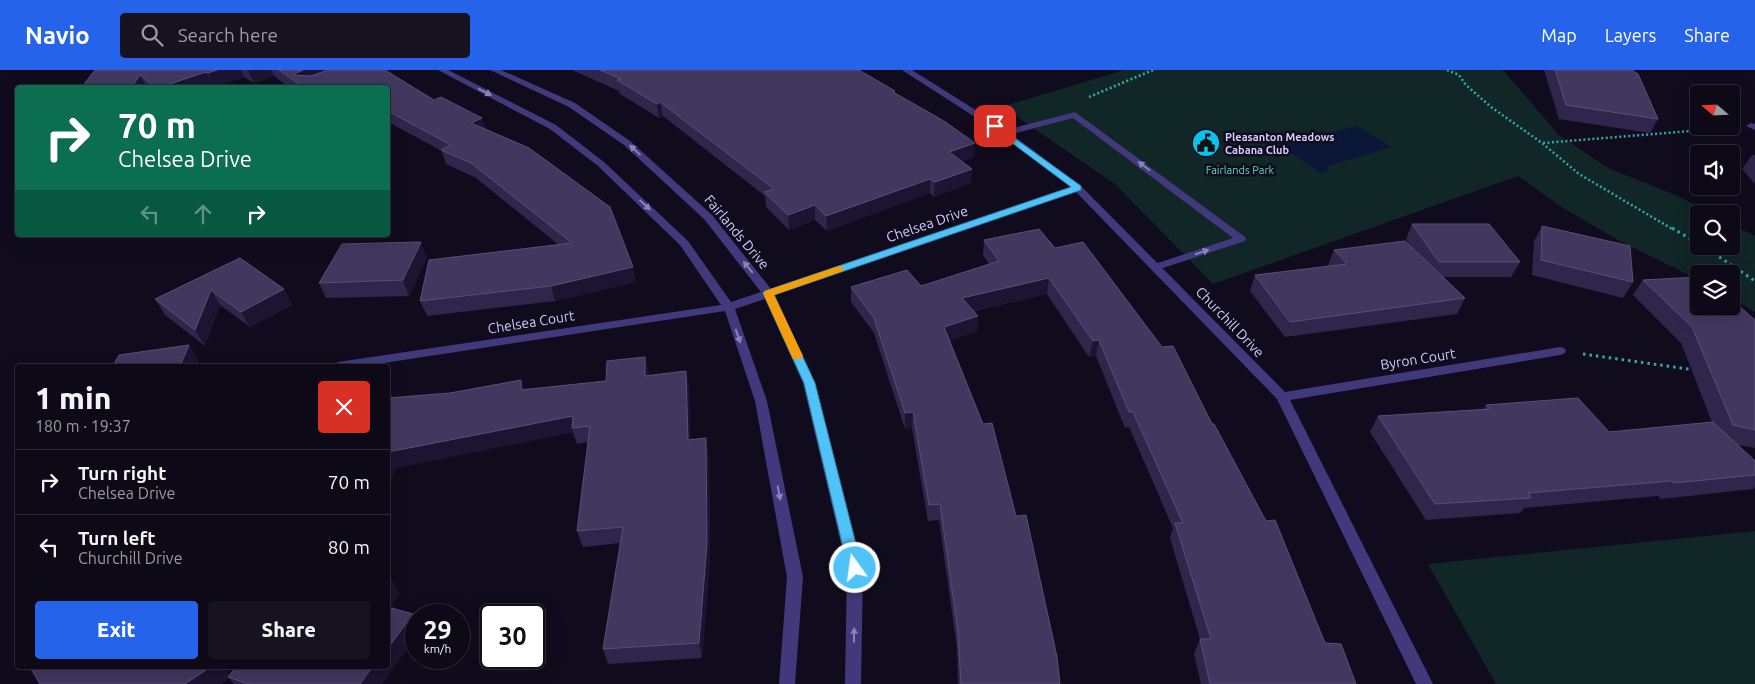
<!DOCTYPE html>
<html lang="en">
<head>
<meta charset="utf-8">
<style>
	:root { --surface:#0d0916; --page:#16121f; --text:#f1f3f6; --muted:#9a9aa1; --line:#2d2a35; --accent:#2563eb }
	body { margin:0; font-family:Ubuntu,sans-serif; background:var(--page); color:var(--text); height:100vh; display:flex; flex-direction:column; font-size:19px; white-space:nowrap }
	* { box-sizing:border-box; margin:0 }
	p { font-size:16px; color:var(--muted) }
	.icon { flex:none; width:28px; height:28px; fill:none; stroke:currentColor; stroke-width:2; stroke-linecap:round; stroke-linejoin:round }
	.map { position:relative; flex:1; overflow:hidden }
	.side { position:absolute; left:15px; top:294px; width:375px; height:305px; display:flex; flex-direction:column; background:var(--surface); border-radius:5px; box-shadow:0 5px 20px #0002,0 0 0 1px var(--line) }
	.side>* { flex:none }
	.banner { position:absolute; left:15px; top:15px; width:375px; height:152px; border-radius:5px; box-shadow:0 5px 20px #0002,0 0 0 1px var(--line); background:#0b6e4f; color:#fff; overflow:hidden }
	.needle { width:32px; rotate:289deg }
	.controls { position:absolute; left:1690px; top:15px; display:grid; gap:10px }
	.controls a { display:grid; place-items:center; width:50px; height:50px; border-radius:5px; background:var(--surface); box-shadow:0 5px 20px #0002,0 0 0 1px var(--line); font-size:25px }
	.speed { position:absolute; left:405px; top:534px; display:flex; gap:10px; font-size:25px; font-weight:700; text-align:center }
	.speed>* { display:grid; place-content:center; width:65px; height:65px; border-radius:50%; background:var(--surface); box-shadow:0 5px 20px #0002,0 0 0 1px var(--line); line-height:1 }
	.speed small { font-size:12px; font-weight:400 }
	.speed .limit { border:2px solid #111; border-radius:8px; background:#fff; color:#111 }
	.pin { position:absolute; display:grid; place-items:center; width:42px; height:42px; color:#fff; margin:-21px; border-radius:10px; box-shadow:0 2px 8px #0006 }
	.me { position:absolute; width:55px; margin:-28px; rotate:346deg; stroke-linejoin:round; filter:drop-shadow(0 0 4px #0008) }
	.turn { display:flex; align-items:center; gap:18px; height:105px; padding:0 20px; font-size:22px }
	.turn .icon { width:65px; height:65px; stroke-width:2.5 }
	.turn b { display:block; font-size:35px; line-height:42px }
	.lanes { display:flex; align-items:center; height:48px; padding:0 20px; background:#0003; justify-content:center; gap:25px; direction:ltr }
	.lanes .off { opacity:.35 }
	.round { display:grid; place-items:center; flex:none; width:52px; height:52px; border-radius:5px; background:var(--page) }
	.summary { display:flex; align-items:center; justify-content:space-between; height:85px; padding:0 20px }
	h1 { font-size:30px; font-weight:800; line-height:38px }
	.action { display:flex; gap:10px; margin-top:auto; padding:10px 20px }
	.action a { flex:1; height:58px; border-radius:5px; background:var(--accent); color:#fff; font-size:20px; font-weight:800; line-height:58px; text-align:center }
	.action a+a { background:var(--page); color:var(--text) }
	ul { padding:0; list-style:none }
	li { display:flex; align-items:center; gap:15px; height:65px; padding:0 20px; border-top:1px solid var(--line) }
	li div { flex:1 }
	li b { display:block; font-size:19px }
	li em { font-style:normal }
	header { display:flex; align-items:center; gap:30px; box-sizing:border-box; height:70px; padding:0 25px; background:var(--accent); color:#fff }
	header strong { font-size:24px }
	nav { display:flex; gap:28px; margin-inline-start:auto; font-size:18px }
	.search { width:350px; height:45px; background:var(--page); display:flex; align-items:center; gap:12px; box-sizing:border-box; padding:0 18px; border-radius:5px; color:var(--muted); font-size:19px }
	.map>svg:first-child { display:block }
	.green { fill:#102627 }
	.water { fill:#0a1739 }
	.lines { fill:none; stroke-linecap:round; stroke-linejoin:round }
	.path-far1 { stroke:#30a8ab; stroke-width:2.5; stroke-dasharray:2 2.5; stroke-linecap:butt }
	.path { stroke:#30a8ab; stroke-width:3; stroke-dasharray:2.5 4; stroke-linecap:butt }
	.service { fill:#41397b; fill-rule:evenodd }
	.minor { fill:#41397b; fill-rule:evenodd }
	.wall { fill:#30254b }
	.shaded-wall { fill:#1c1431 }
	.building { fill:#42375f; stroke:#594e78 }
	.oneway { fill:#8a82bc }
	.route { fill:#4fc3f7; stroke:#337fa1 }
	.slow { fill:#f59e0b }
	.labels { text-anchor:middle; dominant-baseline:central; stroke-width:5; stroke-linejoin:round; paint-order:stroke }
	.far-poi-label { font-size:11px; font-weight:bold; fill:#d4cafe; stroke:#110c1d; text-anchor:start }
	.far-park-label { font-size:11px; fill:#59dac5; stroke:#110c1d }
	.street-label { font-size:14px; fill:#d4cafe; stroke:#110c1d }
</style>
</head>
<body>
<header>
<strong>Navio</strong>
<div class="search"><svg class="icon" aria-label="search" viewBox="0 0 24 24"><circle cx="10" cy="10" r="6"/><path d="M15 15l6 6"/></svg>Search here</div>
<nav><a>Map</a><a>Layers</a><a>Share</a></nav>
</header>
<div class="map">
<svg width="1755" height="614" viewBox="0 0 1755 614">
	<rect width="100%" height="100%" fill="#110c1d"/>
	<path class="green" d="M 1124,0 L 1503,0 L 1559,65 L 1608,98 L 1678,126 L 1712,144 L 1699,144 L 1699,176 L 1731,176 L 1731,154 L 1755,166 L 1755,242 L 1731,228 L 1731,204 L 1699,204 L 1699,210 L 1616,169 L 1560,136 L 1518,106 L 1213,214 L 1115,114 L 1017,47 L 1004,36 Z
		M 1755,461 L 1755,614 L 1496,614 L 1428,494 Z"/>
	<path class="water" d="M 1356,56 L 1392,77 L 1328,96 L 1328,101 L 1321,103 L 1279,75 L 1286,73 L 1294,74 Z"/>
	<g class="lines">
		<path class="path-far1" d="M 1447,0 L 1459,5 L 1466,15 L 1491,37 L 1542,73 L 1579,104 L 1674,160
			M 1089,27 L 1153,0
			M 1543,73 L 1728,58"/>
		<path class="path" d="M 1672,158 L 1699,174
			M 1703,176 L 1755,211
			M 1583,284 L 1695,300"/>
		<path class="service" d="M 1075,42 L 1245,167 L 1246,169 L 1245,171 L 1160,199 L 1152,199 L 1151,197 L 1152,195 L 1233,168 L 1073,48 L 1005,66 L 1000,63 L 1002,61 Z"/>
		<path class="minor" d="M 438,0 L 448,0 L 556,55 L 604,92 L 688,171 L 731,232 L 761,222 L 704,149 L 624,75 L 569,37 L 490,0 L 501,0 L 575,33 L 630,71 L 712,145 L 771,219 L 1071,117 L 992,58 L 902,0 L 912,0 L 998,54 L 1081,116 L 1285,322 L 1560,277 L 1564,278 L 1566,281 L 1564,284 L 1560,285 L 1290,330 L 1433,614 L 1416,614 L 1277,329 L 1076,122 L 775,225 L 815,313 L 863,499 L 861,614 L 845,614 L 847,499 L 803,313 L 765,229 L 735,239 L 767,331 L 803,507 L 795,614 L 779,614 L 787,507 L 755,331 L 725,241 L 364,296 L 332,296 L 338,292 L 721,235 L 680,175 L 598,96 L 550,59 Z
			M 1751,53 L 1755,54 L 1755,60 L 1746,56 Z"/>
	</g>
	<path class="wall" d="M 95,0 L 385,0 L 434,30 L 486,59 L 636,212 L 555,231 L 427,246 L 420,231 L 559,175 L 476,108 L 446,94 L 442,81 L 388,52 L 388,18 L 290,18 L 274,6 L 254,13 L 244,7 L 214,17 L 213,15 L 206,18 L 81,18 Z
		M 572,0 L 859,0 L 895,21 L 895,23 L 975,73 L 974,87 L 962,91 L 972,99 L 971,113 L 934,127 L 930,123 L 827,161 L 815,150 L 789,160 L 766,137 L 765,126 L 663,46 L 659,48 L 620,24 L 619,21 Z
		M 1544,0 L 1632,0 L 1658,49 L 1650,63 L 1559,49 Z
		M 1752,85 L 1755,85 L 1755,114 L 1742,99 Z
		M 1412,154 L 1520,192 L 1511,207 L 1443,207 L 1465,228 L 1457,244 L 1285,267 L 1250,221 L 1255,205 L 1329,196 L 1328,195 L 1334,180 L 1409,175 L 1406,169 Z
		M 1542,156 L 1633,212 L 1623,228 L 1532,205 L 1534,171 Z
		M 984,170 L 1055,178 L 1212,354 L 1325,573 L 1356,614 L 1201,614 L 1194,584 L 1200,569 L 1170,468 L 1173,458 L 1129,357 L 1125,358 L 1096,286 L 1089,287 L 1047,224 L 974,241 L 978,246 L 977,261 L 950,270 L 1060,614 L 958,614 L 957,578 L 939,450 L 928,451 L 912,358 L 905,359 L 874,263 L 851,232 L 851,217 L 921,216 L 989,194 L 983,185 Z
		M 427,187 L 409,226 L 326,228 L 319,213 Z
		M 240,188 L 284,219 L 292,235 L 250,257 L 220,235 L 205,276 L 165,245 L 155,229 Z
		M 1643,210 L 1755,250 L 1755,378 L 1738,375 L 1755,391 L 1755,417 L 1753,419 L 1661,429 L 1658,426 L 1524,438 L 1520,443 L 1426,450 L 1370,362 L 1378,346 L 1483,340 L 1486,335 L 1609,362 L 1712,352 L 1681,273 L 1633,225 Z
		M 649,302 L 649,305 L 689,316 L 690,370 L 709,384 L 710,489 L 702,588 L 608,594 L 603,579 L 620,473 L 583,477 L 577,461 L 588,372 L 577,374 L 573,362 L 395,398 L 388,328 L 450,323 L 521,310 L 524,319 L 606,311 Z
		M 391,509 L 399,524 L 390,537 L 413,544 L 416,550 L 416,567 L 381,614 L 234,614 L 229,608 L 221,614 L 40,614 L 35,596 L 222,596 L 229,606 Z"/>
	<path class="shaded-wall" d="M 217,0 L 241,0 L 244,7 L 214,17 L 208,3 Z
		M 248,0 L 271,0 L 274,6 L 254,13 Z
		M 303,0 L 346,0 L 298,13 L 294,5 L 296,3 Z
		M 206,2 L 213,15 L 206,18 L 158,18 Z
		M 140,5 L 147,18 L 131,18 Z
		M 660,32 L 663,46 L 659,48 L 657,34 Z
		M 482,48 L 487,62 L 471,53 Z
		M 975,73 L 974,87 L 948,96 L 949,82 Z
		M 972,99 L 971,113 L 934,127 L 935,112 Z
		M 930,109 L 930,123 L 827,161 L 826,146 Z
		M 815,135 L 815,150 L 789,160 L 788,145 Z
		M 421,172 L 427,187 L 409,226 L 403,210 Z
		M 633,197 L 636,212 L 555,231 L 551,216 Z
		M 1049,208 L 1047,224 L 961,243 L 962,228 Z
		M 284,219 L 292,235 L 250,257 L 241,242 Z
		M 211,220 L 220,235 L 205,276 L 195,260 Z
		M 978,246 L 977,261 L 943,272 L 944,257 Z
		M 1099,270 L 1096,286 L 1089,287 L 1093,271 Z
		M 189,275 L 199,290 L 197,296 L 180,296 Z
		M 645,287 L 649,302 L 648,321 L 645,306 Z
		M 686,301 L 689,316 L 691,386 L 688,370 Z
		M 521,310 L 526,325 L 521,320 Z
		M 913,342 L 912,358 L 905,359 L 905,343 Z
		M 573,346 L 572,358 L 573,362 L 395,398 L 388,422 L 388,382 Z
		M 706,368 L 709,384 L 710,489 L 702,588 L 699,573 Z
		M 391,509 L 399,524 L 388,540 L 388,513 Z
		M 413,544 L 416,550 L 416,567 L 381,614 L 360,614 L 373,596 L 388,596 L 388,578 Z
		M 212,596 L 222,596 L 230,608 L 228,607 L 229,608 L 221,614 L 185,614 Z"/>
	<path class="building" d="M 95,0 L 217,0 L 208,3 L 206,2 L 158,18 L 156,18 L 140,5 L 131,18 L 81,18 Z
		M 279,0 L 303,0 L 296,3 L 294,5 L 311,6 L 328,0 L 385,0 L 434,30 L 441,27 L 482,48 L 471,53 L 529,78 L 610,137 L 633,197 L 551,216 L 420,231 L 429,190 L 572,173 L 471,93 L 441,80 L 451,75 L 388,41 L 388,18 L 305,18 Z
		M 600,0 L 859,0 L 895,21 L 893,22 L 944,51 L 975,73 L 949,82 L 972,99 L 935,112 L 930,109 L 826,146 L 815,135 L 788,145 L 764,122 L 774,119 L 660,32 L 657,34 L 617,10 L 621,9 Z
		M 1555,0 L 1632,0 L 1638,4 L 1658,49 L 1566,35 Z
		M 1412,154 L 1489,154 L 1520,192 L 1439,192 Z
		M 1542,156 L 1630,176 L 1633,212 L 1541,190 Z
		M 1039,159 L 1055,178 L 1083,172 L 1162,277 L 1173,276 L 1212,354 L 1214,354 L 1266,451 L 1275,450 L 1325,573 L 1341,574 L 1356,614 L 1210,614 L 1200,569 L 1211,569 L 1175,453 L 1183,453 L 1133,342 L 1129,342 L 1099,270 L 1093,271 L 1049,208 L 962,228 L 978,246 L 944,257 L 983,354 L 992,353 L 1016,446 L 1026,445 L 1057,587 L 1060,614 L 961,614 L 958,563 L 940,434 L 929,435 L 913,342 L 905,343 L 874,248 L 851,217 L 907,200 L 921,216 L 999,191 L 984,170 Z
		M 1405,171 L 1465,228 L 1290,252 L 1255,205 L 1347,194 L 1334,180 Z
		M 421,172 L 403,210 L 319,213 L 342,174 Z
		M 240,188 L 284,219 L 241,242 L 211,220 L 195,260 L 155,229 Z
		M 1699,207 L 1699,236 L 1731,236 L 1731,229 L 1755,250 L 1755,360 L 1733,355 L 1692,257 L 1643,210 Z
		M 189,275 L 180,296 L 113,296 L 119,285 Z
		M 645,287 L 645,306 L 686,301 L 688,370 L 706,368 L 707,473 L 699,573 L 603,579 L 623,457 L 577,461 L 590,356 L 572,358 L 573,346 L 388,382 L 388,328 L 450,323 L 521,310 L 521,320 L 606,311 L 607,291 Z
		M 1578,328 L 1609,362 L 1713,352 L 1755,391 L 1755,405 L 1674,413 L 1672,411 L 1528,423 L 1531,428 L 1435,434 L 1378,346 L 1490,339 L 1486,335 Z
		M 388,537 L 413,544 L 388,578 Z
		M 35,596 L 212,596 L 185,614 L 40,614 L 31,599 Z
		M 237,596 L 373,596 L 360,614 L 249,614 L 228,607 Z"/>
	<defs><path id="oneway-solid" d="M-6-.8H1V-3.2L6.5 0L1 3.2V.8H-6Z" transform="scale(1.25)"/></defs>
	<g class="oneway">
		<use href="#oneway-solid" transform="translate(485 22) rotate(27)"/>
		<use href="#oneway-solid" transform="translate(635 80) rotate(-137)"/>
		<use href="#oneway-solid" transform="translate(1144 96) rotate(-143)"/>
		<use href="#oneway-solid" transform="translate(645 135) rotate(43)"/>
		<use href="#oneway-solid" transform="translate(1202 182) rotate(-19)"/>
		<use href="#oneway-solid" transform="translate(748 197) rotate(-129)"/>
		<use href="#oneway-solid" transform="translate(738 266) rotate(71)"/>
		<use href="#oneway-solid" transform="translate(779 423) rotate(79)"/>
		<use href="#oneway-solid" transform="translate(854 565) rotate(-89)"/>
	</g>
	<path class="route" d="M 995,54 L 1081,116 L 1081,120 L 774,225 L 815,313 L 862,498 L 860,503 L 855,504 L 850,503 L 848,498 L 804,313 L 763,223 L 765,221 L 1071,117 L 992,58 L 991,56 Z"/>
	<path class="slow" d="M 839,196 L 843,197 L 843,201 L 774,225 L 803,286 L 801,289 L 793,289 L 763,223 L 765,221 Z"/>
	<defs>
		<symbol id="civic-disc" viewBox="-11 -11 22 22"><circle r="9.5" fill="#07c3ed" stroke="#110c1d"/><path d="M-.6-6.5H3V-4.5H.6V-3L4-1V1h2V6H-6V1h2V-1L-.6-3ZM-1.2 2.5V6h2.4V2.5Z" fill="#111"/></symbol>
	</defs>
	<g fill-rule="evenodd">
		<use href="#civic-disc" x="1190" y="57" width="32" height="32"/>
	</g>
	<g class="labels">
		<g class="far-poi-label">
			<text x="1225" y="67">Pleasanton Meadows<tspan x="1225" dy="13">Cabana Club</tspan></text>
		</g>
		<g class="far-park-label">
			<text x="1240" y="100">Fairlands Park</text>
		</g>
		<g class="street-label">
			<text transform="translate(927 154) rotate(-19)">Chelsea Drive</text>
			<text transform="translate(737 162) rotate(50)">Fairlands Drive</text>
			<text transform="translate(531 252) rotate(-9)">Chelsea Court</text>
			<text transform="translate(1230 252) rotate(46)">Churchill Drive</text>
			<text transform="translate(1418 289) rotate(-9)">Byron Court</text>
		</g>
	</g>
</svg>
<div class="controls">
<a><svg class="needle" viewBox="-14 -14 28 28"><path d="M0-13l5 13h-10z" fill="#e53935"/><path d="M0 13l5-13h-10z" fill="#9a9aa1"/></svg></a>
<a><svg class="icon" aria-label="sound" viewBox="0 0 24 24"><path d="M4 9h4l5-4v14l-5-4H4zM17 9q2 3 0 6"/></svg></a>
<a><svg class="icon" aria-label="search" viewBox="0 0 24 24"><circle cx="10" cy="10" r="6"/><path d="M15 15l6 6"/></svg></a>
<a><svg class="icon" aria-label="layers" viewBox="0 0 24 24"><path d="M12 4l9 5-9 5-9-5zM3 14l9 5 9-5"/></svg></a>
</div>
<div class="speed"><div>29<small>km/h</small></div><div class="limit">30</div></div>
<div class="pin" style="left:995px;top:56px;background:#d93025"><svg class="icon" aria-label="arrive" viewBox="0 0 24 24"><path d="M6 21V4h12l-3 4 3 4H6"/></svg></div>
<svg class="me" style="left:855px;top:498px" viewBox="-20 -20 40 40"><circle r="17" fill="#4fc3f7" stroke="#fff" stroke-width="3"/><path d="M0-11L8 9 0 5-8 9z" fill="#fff"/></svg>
<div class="banner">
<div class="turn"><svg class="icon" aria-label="right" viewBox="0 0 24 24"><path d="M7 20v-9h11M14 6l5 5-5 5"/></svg><div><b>70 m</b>Chelsea Drive</div></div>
<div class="lanes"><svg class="icon off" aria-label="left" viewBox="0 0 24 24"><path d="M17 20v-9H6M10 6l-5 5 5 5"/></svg><svg class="icon off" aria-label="ahead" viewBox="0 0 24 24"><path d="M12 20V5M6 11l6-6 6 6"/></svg><svg class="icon" aria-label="right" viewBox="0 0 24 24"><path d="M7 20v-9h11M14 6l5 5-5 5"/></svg></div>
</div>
<section class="side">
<div class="summary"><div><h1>1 min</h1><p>180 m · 19:37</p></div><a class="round" style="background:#d93025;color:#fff"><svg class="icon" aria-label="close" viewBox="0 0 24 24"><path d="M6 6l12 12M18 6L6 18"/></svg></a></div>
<ul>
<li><svg class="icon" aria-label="right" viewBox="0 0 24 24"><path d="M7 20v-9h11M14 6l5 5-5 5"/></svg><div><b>Turn right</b><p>Chelsea Drive</p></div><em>70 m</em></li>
<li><svg class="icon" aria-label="left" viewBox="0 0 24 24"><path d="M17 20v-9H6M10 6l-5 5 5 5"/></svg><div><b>Turn left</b><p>Churchill Drive</p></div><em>80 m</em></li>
</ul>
<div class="action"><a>Exit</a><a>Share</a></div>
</section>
</div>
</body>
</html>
